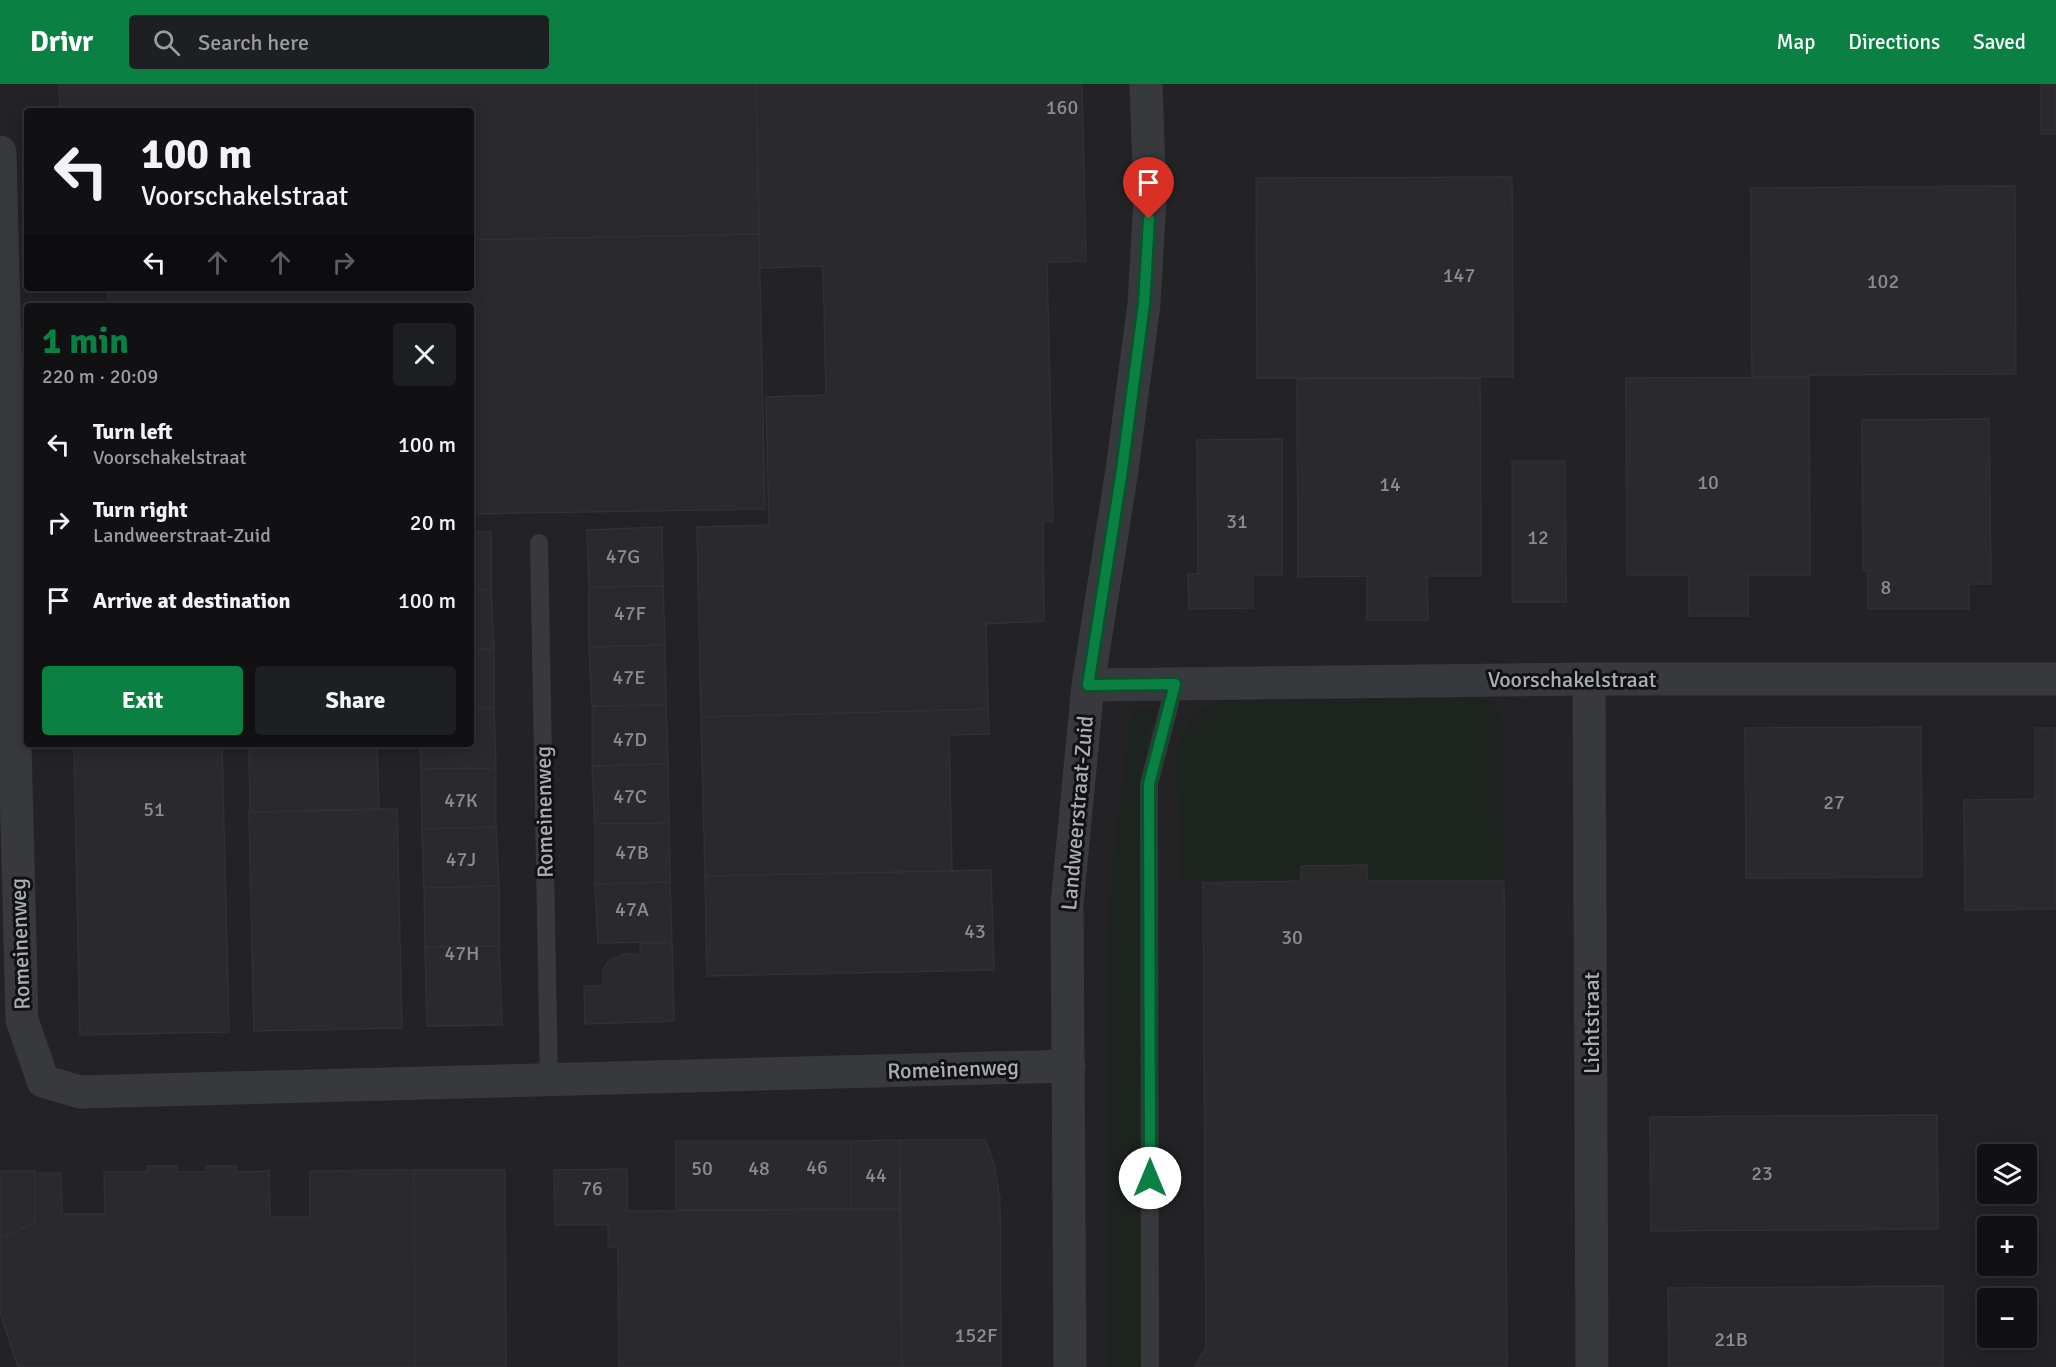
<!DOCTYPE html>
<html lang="en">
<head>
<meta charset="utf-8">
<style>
	:root { --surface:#111113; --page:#1e1f21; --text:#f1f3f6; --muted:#9c9da0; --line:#303133; --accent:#0b8043 }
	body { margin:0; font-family:Signika,sans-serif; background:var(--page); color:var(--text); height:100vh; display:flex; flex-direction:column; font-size:22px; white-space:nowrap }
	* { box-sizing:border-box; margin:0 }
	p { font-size:20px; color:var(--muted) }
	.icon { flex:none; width:33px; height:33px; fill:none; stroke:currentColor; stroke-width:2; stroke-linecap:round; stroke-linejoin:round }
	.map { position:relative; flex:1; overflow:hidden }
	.side { position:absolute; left:24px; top:219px; width:450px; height:444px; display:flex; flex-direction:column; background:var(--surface); border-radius:6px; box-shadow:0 3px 15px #0003,0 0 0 2px var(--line) }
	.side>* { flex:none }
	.guide { position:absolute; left:24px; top:24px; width:450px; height:183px; border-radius:6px; box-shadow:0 3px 15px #0003,0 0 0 2px var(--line); background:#111113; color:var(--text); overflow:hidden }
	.controls { position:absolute; left:1977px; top:1060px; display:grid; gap:12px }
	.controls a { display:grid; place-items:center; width:60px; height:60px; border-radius:6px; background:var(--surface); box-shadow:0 3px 15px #0003,0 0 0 2px var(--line); font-size:30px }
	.pin { position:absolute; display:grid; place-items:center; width:51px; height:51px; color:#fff; margin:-62px -26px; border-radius:50% 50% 50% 0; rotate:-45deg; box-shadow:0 0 6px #0007 }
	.pin .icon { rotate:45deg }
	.me { position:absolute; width:66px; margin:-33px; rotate:0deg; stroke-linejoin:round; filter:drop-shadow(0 0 4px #0008) }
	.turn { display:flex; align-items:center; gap:21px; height:126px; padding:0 18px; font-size:27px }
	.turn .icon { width:78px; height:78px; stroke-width:2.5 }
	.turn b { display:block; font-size:42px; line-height:51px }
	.lanes { display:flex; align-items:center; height:57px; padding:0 18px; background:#0003; justify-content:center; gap:30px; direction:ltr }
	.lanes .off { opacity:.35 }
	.round { display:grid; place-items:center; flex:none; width:63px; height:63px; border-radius:6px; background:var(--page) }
	.headline { display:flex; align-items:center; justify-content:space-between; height:102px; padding:0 18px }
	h1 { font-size:36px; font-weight:800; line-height:45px; color:var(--accent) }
	.cta { display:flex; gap:12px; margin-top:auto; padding:12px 18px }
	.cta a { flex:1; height:69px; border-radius:6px; background:var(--accent); color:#fff; font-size:24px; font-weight:800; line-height:69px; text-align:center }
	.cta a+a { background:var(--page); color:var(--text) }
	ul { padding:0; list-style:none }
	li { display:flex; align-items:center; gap:18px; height:78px; padding:0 18px }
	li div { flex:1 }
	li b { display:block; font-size:22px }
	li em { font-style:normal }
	header { display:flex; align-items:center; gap:36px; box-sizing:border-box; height:84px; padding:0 30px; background:var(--accent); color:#fff }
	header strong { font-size:28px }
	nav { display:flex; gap:33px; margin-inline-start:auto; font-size:21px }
	.search { width:420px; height:54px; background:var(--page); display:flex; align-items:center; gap:15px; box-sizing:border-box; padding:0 21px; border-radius:6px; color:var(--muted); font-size:22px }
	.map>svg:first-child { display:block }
	.built { fill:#232326; fill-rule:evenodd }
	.green { fill:#1d231e }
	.building { fill:#2a2a2d; stroke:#313134; stroke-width:1.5 }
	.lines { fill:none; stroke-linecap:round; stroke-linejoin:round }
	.service { stroke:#38393d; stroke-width:18 }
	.minor { stroke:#38393d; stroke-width:33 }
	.route-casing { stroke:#07532c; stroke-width:15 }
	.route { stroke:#0b8043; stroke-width:10 }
	.labels { text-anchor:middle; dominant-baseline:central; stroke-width:6; stroke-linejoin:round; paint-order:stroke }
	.number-label { font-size:20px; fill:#898c94 }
	.street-label { font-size:22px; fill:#aaaeb7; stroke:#121214 }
</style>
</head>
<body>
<header>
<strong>Drivr</strong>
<div class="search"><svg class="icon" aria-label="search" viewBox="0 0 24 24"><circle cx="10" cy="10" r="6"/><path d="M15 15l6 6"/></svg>Search here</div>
<nav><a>Map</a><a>Directions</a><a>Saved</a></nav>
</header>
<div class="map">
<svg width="2056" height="1283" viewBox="0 0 2056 1283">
	<rect width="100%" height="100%" fill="#171719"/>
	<path class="built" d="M 0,0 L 2056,0 L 2056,1283 L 0,1283 ZM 27,27 L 471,27 L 471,204 L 27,204 ZM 27,222 L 471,222 L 471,660 L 27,660 ZM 1988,1071 L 2026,1071 L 2026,1110 L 1988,1110 ZM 1988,1143 L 2026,1143 L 2026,1182 L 1988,1182 ZM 1988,1215 L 2026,1215 L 2026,1254 L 1988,1254 Z"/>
	<path class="green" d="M 1488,615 L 1502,631 L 1503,798 L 1179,795 L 1180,764 L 1177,667 L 1183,647 L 1202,624 L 1225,616 Z
		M 1132,623 L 1156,625 L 1147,649 L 1147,793 L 1142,941 L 1141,1283 L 1108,1283 L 1108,845 L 1112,789 Z"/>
	<path class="building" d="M 59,0 L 756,0 L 759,150 L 471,156 L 471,27 L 60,27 Z
		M 756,0 L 1082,0 L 1086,177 L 1047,178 L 1053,437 L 1043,438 L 1044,537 L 986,540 L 988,625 L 701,633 L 697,443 L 769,441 L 766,313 L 826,311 L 823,182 L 760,184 Z
		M 2041,0 L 2056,0 L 2056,50 L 2041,50 Z
		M 1512,93 L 1513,293 L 1257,294 L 1256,94 Z
		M 2015,102 L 2016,290 L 1809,291 L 1809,293 L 1752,293 L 1751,104 Z
		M 759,150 L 765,425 L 471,430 L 471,222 L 108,222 L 108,204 L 471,204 L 471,156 Z
		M 1809,293 L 1810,491 L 1748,491 L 1748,532 L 1689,532 L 1689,491 L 1627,491 L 1626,294 Z
		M 1480,294 L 1481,492 L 1427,492 L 1428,536 L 1367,536 L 1367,492 L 1298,493 L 1297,295 Z
		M 1989,335 L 1991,500 L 1969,500 L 1969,525 L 1868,525 L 1868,487 L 1863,487 L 1862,336 Z
		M 1282,355 L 1282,491 L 1253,491 L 1253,524 L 1189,525 L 1188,490 L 1198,490 L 1197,356 Z
		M 1512,377 L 1565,377 L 1566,518 L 1512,518 Z
		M 662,443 L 663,502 L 589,503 L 587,446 Z
		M 471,448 L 491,448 L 491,506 L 471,506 Z
		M 663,502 L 665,561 L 589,563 L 589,503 Z
		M 471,506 L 491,506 L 494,565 L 471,565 Z
		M 665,561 L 666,621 L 592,622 L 589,563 Z
		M 471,565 L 494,565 L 494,624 L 471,625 Z
		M 666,621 L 668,680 L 592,682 L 592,622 Z
		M 494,624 L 496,684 L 421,685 L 420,660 L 471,660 L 471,625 Z
		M 988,625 L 989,650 L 949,651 L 952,787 L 705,792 L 701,633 Z
		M 1921,643 L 1922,793 L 1746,794 L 1745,644 Z
		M 2035,644 L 2056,644 L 2056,825 L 1965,826 L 1964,716 L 2035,715 Z
		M 74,660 L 222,660 L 229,948 L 80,951 Z
		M 249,660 L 377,660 L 379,725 L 250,728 Z
		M 668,680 L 669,739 L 595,740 L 592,682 Z
		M 496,684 L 496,743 L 422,745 L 421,685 Z
		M 397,725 L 402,944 L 254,947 L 249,728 Z
		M 669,739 L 670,798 L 595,800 L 595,740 Z
		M 496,743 L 499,802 L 424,804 L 422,745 Z
		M 1367,781 L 1367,797 L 1504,797 L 1507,1283 L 1195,1283 L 1206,1263 L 1203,799 L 1301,797 L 1301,782 Z
		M 991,786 L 994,886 L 707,892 L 705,792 Z
		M 670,798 L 672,858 L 598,859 L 595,800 Z
		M 499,802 L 499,862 L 425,863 L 424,804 Z
		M 640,859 L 672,859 L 674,937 L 585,940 L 584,902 L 603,902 L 603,886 L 608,878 L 615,874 L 626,870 L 640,871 Z
		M 499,862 L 502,941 L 427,942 L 425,863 Z
		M 1937,1031 L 1938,1145 L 1651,1147 L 1650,1033 Z
		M 900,1056 L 985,1056 L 994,1080 L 1000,1114 L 1001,1283 L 902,1283 Z
		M 900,1056 L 900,1125 L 851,1125 L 851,1057 Z
		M 676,1057 L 851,1057 L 851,1125 L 676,1126 Z
		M 147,1082 L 177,1082 L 177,1088 L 206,1088 L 206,1082 L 236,1082 L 236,1088 L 269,1087 L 270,1133 L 310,1133 L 310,1087 L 414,1086 L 415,1283 L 18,1283 L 0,1228 L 0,1153 L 35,1139 L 35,1089 L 61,1089 L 62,1130 L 105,1130 L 104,1088 L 147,1088 Z
		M 627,1085 L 627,1127 L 900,1125 L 902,1283 L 619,1283 L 618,1163 L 608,1163 L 608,1141 L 555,1141 L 554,1086 Z
		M 414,1086 L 505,1086 L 506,1283 L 415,1283 Z
		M 0,1087 L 35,1087 L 35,1139 L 0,1153 Z
		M 1943,1202 L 1943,1283 L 1669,1283 L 1668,1204 Z"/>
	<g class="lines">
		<path class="service" d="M 539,459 L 549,996
			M 1150,1283 L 1149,700 L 1175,600"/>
		<path class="minor" d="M 0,68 L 22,936 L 43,997 L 80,1008 L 1069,982
			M 1589,595 L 1592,1283
			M 1088,601 L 1589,595 L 2056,595
			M 1070,1283 L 1067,820 L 1088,601 L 1122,386 L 1144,220 L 1150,114 L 1146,0"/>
	</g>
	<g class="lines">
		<defs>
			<path id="route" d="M 1149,135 L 1144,220 L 1122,386 L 1088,601 L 1175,600 L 1149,700 L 1150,1094"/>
		</defs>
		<use href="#route" class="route-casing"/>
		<use href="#route" class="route"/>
	</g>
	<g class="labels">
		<g class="number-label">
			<text x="1062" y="23">160</text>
			<text x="1459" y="191">147</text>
			<text x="1883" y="197">102</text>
			<text x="1708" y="398">10</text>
			<text x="1390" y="400">14</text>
			<text x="1237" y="437">31</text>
			<text x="1538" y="453">12</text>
			<text x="623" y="472">47G</text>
			<text x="1886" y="503">8</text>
			<text x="630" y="529">47F</text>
			<text x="629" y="593">47E</text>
			<text x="630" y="655">47D</text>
			<text x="630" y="712">47C</text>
			<text x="461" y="716">47K</text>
			<text x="1834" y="718">27</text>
			<text x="154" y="725">51</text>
			<text x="632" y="768">47B</text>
			<text x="461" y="775">47J</text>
			<text x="632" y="825">47A</text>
			<text x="975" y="847">43</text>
			<text x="1292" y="853">30</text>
			<text x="462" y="869">47H</text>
			<text x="817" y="1083">46</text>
			<text x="702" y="1084">50</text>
			<text x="759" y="1084">48</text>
			<text x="1762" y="1089">23</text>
			<text x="876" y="1091">44</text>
			<text x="592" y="1104">76</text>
			<text x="976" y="1251">152F</text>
			<text x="1731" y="1255">21B</text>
		</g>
		<g class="street-label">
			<text x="1572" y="595">Voorschakelstraat</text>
			<text transform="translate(544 728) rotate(-91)">Romeinenweg</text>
			<text transform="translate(1077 729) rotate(-85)">Landweerstraat-Zuid</text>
			<text transform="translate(20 860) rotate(-92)">Romeinenweg</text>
			<text transform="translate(1591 939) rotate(-90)">Lichtstraat</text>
			<text transform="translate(953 985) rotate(-2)">Romeinenweg</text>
		</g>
	</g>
</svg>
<div class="controls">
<a><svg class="icon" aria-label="layers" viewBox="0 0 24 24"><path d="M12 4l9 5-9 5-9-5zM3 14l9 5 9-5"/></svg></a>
<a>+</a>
<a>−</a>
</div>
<div class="pin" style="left:1149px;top:135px;background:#d93025"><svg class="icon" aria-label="arrive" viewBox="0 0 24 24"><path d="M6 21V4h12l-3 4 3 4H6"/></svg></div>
<svg class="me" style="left:1150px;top:1094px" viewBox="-20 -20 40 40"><circle r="19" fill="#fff"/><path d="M0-13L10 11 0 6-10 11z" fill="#0b8043"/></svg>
<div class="guide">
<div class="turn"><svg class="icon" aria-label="left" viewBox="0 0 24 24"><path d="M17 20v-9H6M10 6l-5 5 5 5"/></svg><div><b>100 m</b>Voorschakelstraat</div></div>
<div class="lanes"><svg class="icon" aria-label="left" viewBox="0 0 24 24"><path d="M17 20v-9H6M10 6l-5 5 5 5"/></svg><svg class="icon off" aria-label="ahead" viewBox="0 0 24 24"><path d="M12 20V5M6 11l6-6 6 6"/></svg><svg class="icon off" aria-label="ahead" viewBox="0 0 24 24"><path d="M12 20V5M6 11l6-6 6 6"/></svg><svg class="icon off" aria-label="right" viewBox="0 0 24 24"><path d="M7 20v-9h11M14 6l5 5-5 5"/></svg></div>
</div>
<section class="side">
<div class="headline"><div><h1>1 min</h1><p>220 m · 20:09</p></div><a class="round"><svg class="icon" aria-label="close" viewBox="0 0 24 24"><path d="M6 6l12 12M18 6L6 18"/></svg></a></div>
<ul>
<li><svg class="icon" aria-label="left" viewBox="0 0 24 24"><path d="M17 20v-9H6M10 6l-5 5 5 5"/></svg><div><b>Turn left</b><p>Voorschakelstraat</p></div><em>100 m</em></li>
<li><svg class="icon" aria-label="right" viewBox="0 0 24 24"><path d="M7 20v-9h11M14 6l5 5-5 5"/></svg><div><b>Turn right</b><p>Landweerstraat-Zuid</p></div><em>20 m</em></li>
<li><svg class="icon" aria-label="arrive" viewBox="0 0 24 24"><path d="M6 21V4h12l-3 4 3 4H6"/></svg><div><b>Arrive at destination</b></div><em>100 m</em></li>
</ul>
<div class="cta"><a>Exit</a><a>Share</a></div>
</section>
</div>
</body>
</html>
